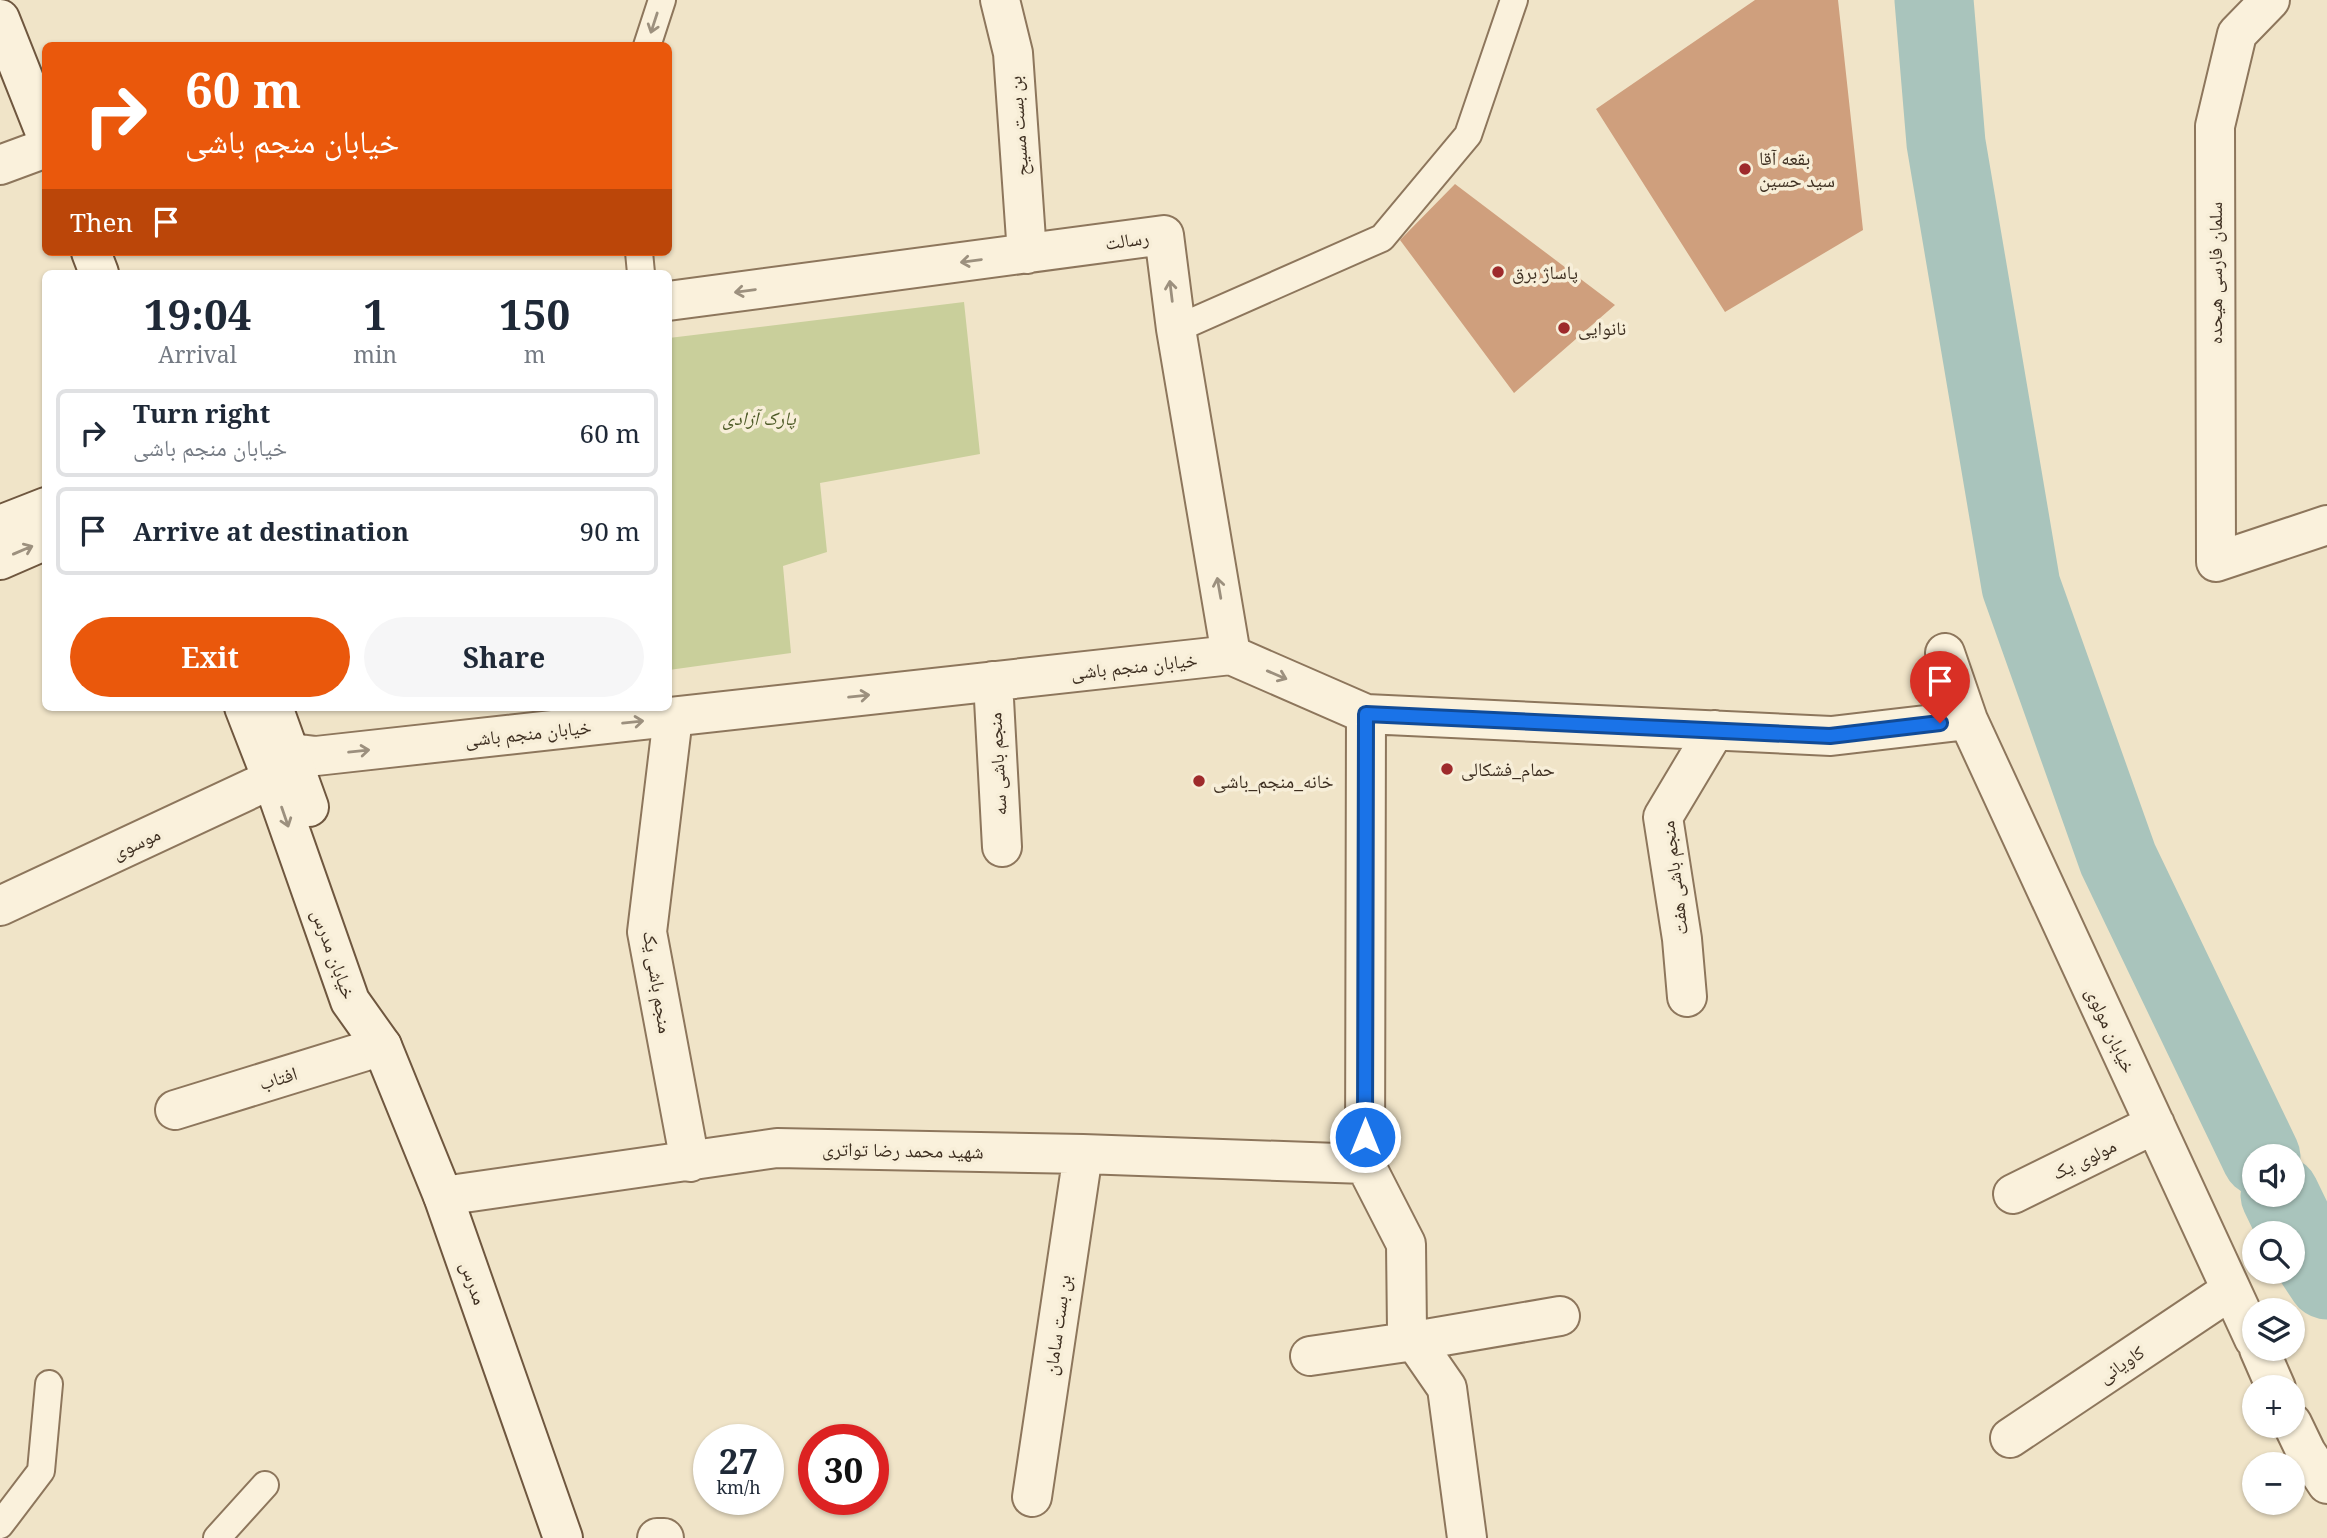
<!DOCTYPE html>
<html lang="en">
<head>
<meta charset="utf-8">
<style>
	:root { --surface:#fff; --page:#f6f6f7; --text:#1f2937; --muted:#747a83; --line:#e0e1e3; --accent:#ea580c }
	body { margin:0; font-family:"Noto Serif","Noto Naskh Arabic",serif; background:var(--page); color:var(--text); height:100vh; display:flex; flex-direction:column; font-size:26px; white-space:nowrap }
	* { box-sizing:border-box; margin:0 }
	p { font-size:23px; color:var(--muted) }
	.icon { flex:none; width:38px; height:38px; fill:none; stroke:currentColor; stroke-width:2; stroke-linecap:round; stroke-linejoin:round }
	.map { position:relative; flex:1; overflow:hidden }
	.side { position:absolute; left:42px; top:270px; width:630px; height:441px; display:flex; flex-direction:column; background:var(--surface); border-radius:10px; box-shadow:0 2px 5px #0004 }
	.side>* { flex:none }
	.top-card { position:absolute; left:42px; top:42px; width:630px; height:214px; border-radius:10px; box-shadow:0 2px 5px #0004; background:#ea580c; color:#fff; overflow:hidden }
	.fabs { position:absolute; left:2242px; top:1144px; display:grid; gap:14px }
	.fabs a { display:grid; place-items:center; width:63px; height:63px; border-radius:50%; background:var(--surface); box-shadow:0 2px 5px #0004; font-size:35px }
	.speed { position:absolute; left:693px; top:1424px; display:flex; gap:14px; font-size:35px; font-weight:700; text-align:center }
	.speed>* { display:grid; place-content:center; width:91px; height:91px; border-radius:50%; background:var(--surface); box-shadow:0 2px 5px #0004; line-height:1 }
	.speed small { font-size:18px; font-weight:400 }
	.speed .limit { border:10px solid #d22; background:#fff; color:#111 }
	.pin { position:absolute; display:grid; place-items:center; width:60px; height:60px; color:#fff; margin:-72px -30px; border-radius:50% 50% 50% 0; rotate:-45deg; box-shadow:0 0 7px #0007 }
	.pin .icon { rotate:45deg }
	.me { position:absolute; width:77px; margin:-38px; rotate:0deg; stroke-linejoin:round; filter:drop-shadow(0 0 5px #0008) }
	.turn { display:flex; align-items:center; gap:24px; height:147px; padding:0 28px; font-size:32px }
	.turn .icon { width:91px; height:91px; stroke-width:2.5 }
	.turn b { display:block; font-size:49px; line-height:60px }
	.then { display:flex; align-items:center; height:66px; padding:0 28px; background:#0003; gap:14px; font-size:26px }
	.eta { display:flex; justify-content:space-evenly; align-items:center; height:119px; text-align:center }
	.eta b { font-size:42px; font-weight:700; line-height:49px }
	.cta { display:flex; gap:14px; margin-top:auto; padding:14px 28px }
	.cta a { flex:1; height:80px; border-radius:42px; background:var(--accent); color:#fff; font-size:28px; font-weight:700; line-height:80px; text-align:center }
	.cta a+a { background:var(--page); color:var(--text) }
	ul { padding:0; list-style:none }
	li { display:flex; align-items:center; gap:21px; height:88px; margin:0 14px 10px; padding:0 14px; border:4px solid var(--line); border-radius:10px }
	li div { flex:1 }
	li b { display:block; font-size:26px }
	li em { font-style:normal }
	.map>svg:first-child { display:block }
	.green { fill:#c9cf9b }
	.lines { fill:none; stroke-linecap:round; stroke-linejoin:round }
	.river { stroke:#a9c4bc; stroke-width:79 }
	.building { fill:#cf9f7d }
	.lane-casing { stroke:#8d765c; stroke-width:30 }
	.street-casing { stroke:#8d765c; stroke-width:42 }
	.secondary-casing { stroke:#6f573f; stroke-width:42 }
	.lane { stroke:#faf1dc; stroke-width:26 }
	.street { stroke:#faf1dc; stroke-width:38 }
	.secondary { stroke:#faf1dc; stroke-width:38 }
	.oneway { stroke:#9c907e }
	.route-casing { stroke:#114b97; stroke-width:18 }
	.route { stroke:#1a73e8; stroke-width:12 }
	.poi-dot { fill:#9e2a2b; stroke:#f7eed8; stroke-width:2.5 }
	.labels { text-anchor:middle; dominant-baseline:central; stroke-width:7; stroke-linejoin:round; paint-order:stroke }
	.street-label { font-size:19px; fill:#3d2e20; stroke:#f7eed8 }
	.poi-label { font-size:19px; fill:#3d2e20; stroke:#f7eed8; text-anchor:start }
	.park-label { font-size:19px; font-style:italic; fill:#4d5a26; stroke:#f7eed8 }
</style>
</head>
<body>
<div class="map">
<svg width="2327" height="1538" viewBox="0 0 2327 1538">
	<rect width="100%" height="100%" fill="#f0e4c8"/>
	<path class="green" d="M 964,302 L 980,454 L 820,483 L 827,552 L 783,566 L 791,653 L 669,670 L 669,338 Z"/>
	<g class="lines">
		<path class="river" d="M 1934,0 L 1946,143 L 2021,586 L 2118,859 L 2261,1157
			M 2280,1195 L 2305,1247 L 2327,1280"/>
	</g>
	<path class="building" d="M 1755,0 L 1838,0 L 1863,230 L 1725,312 L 1596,109 Z
		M 1455,184 L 1615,305 L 1514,393 L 1400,240 Z"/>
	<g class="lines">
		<defs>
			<path id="lane" d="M 647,46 L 662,0
				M 639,252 L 641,273
				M 1176,329 L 1382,238 L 1468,135 L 1514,0
				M 0,1525 L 41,1471 L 49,1384
				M 217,1538 L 265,1485"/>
			<path id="street" d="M 1000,0 L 1013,53 L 1027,254
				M 2270,0 L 2237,34 L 2215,126 L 2216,562 L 2327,525
				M 0,165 L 46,148
				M 668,301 L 1164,235 L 1176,329 L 1231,655
				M 1945,653 L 1968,720 L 2254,1339
				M 993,681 L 1002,847
				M 1366,714 L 1365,1164 L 1406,1244 L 1407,1330 L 1447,1388 L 1467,1538
				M 673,717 L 647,932 L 690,1162
				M 291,753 L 316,756 L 1231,655 L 1366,714 L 1831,736 L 1968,720
				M 0,906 L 272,779
				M 1687,997 L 1682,939 L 1663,817 L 1715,730
				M 175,1110 L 382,1046
				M 2013,1194 L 2155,1124
				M 443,1196 L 777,1148 L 1083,1154 L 1365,1164
				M 2259,1349 L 2276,1388
				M 1310,1356 L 1414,1341 L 1560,1316
				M 2292,1423 L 2306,1452 L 2327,1484
				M 2010,1438 L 2231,1290
				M 1032,1497 L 1083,1154
				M 657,1538 L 664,1538"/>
			<path id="secondary" d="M 0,19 L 46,135
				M 91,252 L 99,273
				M 0,525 L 46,507
				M 0,560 L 46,540
				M 244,707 L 272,779 L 350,1001 L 382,1046 L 443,1196 L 563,1538
				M 273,707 L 309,807"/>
		</defs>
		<use href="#lane" class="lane-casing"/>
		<use href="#street" class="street-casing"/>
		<use href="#secondary" class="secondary-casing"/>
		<use href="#lane" class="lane"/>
		<use href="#street" class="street"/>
		<use href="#secondary" class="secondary"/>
	</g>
	<defs><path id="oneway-shaft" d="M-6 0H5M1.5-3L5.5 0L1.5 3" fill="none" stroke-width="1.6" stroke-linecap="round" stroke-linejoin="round" transform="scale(1.75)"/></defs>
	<g class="oneway">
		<use href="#oneway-shaft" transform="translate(654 23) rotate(108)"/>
		<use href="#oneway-shaft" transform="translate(971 261) rotate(172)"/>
		<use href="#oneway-shaft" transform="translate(745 291) rotate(172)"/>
		<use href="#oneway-shaft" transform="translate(1171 291) rotate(-97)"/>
		<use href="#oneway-shaft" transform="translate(23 550) rotate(-23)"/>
		<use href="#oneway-shaft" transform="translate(1219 588) rotate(-100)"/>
		<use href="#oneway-shaft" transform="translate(1277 675) rotate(23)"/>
		<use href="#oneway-shaft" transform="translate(859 696) rotate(-6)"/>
		<use href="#oneway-shaft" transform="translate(633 722) rotate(-6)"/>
		<use href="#oneway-shaft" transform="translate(359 751) rotate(-6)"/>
		<use href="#oneway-shaft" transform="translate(285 817) rotate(71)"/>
	</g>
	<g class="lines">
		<defs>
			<path id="route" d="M 1365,1137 L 1366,714 L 1830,736 L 1940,723"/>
		</defs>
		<use href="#route" class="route-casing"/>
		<use href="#route" class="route"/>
	</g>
	<g class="poi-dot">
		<circle cx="1745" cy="169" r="7"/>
		<circle cx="1498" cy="272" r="7"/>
		<circle cx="1564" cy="328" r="7"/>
		<circle cx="1447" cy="769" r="7"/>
		<circle cx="1199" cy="781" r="7"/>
	</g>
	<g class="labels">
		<g class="street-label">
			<text transform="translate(1018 126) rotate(-94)">بن بست مسیح</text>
			<text transform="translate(1127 240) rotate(-8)">رسالت</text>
			<text transform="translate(2215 273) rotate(-90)">سلمان فارسی هیحده</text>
			<text transform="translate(1134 666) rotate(-6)">خیابان منجم باشی</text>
			<text transform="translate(528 733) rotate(-6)">خیابان منجم باشی</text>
			<text transform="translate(997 764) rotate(-93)">منجم باشی سه</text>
			<text transform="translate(136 843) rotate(-25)">موسوی</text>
			<text transform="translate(1674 878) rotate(-97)">منجم باشی هفت</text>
			<text transform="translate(334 954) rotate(70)">خیابان مدرس</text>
			<text transform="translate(658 982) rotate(81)">منجم باشی یک</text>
			<text transform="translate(2111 1030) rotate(65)">خیابان مولوی</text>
			<text transform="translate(278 1078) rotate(-17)">افتاب</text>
			<text transform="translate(903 1150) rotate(1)">شهید محمد رضا تواتری</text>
			<text transform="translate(2084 1159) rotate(-26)">مولوی یک</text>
			<text transform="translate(474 1283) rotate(71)">مدرس</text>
			<text transform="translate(1057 1325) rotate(-82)">بن بست سامان</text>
			<text transform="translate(2121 1364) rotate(-34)">کاویانی</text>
		</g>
		<g class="poi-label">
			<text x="1759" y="158">بقعه آقا<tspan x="1759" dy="22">سید حسین</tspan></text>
			<text x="1512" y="272">پاساژ برق</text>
			<text x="1578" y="328">نانوایی</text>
			<text x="1461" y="769">حمام_فشکالی</text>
			<text x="1213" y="781">خانه_منجم_باشی</text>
		</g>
		<g class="park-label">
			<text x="759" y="418">پارک آزادی</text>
		</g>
	</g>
</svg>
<div class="fabs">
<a><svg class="icon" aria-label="sound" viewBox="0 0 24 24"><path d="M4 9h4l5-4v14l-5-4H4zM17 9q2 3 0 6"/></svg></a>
<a><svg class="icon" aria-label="search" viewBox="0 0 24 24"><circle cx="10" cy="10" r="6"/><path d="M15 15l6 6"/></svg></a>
<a><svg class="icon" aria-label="layers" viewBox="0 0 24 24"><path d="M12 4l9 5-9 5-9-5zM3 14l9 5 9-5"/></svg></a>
<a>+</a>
<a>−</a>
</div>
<div class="speed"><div>27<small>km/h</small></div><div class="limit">30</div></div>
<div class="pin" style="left:1940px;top:723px;background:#d93025"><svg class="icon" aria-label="arrive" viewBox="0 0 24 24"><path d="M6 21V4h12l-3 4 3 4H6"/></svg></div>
<svg class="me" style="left:1365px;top:1137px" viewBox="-20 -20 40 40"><circle r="17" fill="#1a73e8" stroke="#fff" stroke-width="3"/><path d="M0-11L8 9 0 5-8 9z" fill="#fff"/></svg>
<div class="top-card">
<div class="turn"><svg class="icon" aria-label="right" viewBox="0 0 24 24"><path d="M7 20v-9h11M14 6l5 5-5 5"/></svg><div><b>60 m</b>خیابان منجم باشی</div></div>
<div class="then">Then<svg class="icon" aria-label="arrive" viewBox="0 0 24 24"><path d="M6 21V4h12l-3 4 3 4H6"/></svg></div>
</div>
<section class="side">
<div class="eta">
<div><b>19:04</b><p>Arrival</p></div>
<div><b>1</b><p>min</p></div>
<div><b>150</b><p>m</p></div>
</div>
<ul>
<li><svg class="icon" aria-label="right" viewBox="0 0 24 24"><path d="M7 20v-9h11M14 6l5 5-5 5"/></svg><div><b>Turn right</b><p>خیابان منجم باشی</p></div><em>60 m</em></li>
<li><svg class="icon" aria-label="arrive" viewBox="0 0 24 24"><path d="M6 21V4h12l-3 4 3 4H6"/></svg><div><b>Arrive at destination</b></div><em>90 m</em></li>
</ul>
<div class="cta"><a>Exit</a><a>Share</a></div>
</section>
</div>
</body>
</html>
